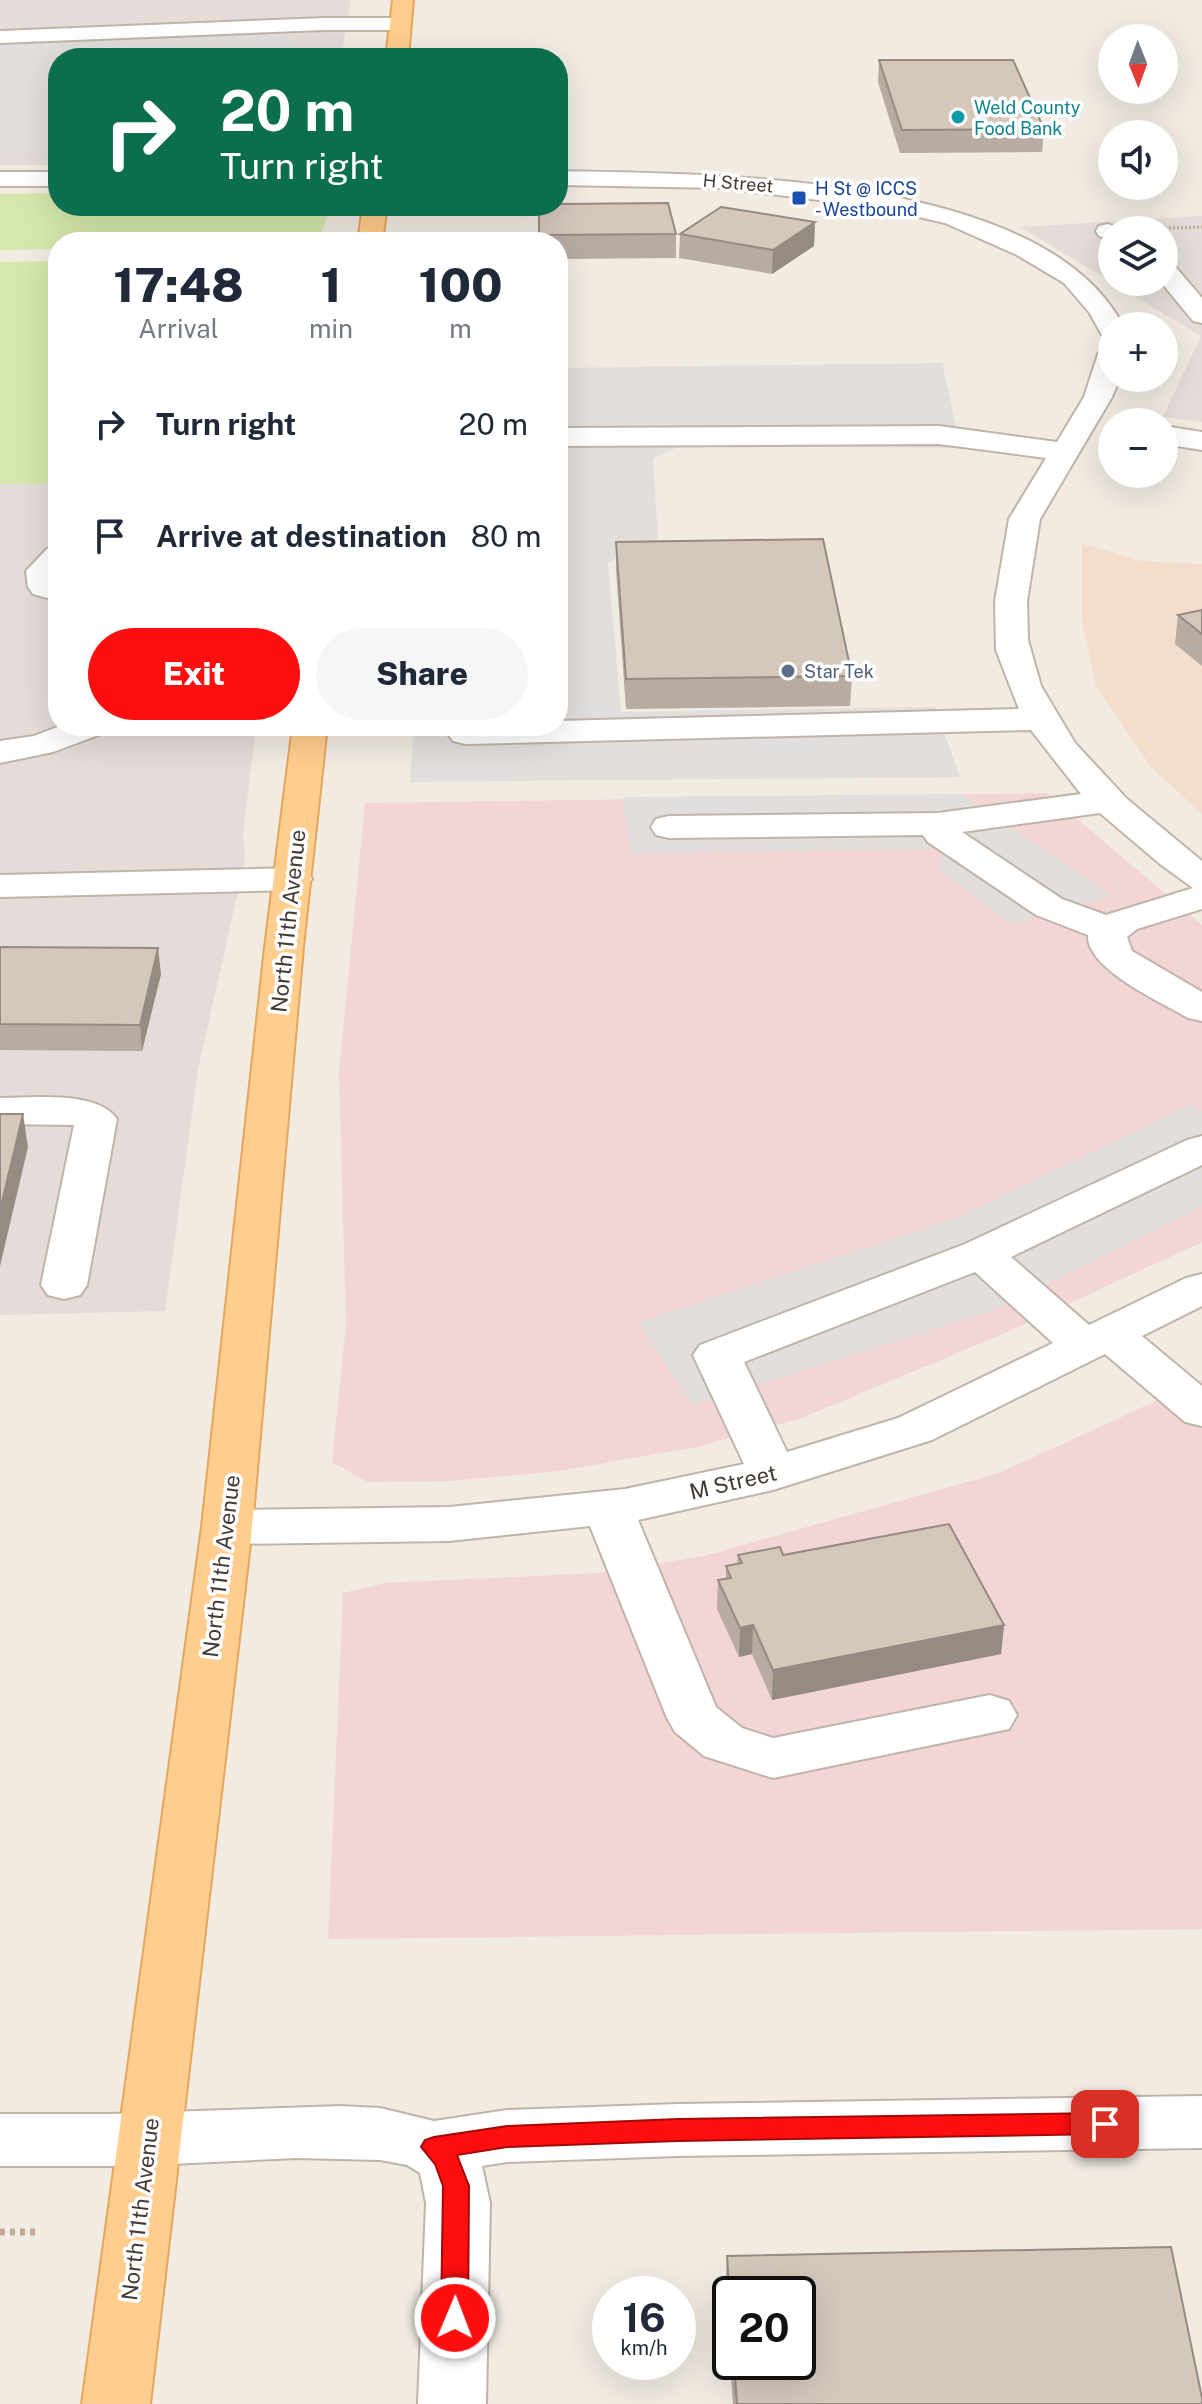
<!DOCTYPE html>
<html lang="en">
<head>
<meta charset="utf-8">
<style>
	:root { --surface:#fff; --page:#f6f6f7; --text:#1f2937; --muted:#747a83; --accent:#fd0e0f }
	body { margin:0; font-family:"Public Sans",sans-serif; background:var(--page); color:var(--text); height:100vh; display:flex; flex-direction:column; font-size:30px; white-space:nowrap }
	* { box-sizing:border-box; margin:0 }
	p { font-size:26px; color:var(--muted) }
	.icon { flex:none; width:44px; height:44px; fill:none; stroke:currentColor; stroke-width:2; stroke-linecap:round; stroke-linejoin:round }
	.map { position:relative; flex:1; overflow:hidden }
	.side { position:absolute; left:48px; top:232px; width:520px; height:504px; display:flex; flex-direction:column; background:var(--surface); border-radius:32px; box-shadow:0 8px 32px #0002 }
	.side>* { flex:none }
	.guide { position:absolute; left:48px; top:48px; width:520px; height:168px; border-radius:32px; box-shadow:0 8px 32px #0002; background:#0b6e4f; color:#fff; overflow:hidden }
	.needle { width:52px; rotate:179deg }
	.fabs { position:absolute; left:1098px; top:24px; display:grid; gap:16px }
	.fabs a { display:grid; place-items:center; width:80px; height:80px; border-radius:50%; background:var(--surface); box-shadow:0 8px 32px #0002; font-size:40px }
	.speed { position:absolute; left:592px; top:2276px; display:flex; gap:16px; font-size:40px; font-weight:700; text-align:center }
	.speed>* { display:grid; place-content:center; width:104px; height:104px; border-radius:50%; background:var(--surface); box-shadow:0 8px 32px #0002; line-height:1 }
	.speed small { font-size:20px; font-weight:400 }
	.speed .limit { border:4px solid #111; border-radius:12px; background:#fff; color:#111 }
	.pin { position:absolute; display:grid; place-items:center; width:68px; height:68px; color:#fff; margin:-34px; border-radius:16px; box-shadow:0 4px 12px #0006 }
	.me { position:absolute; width:88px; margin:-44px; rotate:1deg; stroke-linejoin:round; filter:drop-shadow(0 0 6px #0008) }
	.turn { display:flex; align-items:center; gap:28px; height:168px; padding:0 40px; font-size:36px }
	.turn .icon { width:104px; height:104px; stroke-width:2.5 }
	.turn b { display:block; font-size:56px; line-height:68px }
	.eta { display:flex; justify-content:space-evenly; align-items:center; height:136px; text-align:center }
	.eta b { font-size:48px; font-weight:800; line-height:56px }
	.action { display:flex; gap:16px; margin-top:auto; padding:16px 40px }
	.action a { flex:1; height:92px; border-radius:48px; background:var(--accent); color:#fff; font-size:32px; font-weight:800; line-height:92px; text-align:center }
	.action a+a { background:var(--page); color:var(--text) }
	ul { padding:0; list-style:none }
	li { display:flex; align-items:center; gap:24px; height:112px; padding:0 40px }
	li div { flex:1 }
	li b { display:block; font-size:30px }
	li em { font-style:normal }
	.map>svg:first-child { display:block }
	.commercial { fill:#f5ddcc }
	.industrial { fill:#e3dcd8; fill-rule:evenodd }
	.medical { fill:#f3d5d6 }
	.green { fill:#d5e7aa }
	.parking { fill:#e2dedb }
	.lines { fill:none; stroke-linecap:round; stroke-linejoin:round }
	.minor-casing { stroke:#c0b4a8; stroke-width:4 }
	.major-casing { stroke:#e4a75d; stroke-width:4 }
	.path-far1 { stroke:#bfaa96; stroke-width:3; stroke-dasharray:2 2; stroke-linecap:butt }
	.path { stroke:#bfaa96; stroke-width:7; stroke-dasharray:5 5; stroke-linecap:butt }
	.minor { fill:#fff; fill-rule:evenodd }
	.major { fill:#ffcd8e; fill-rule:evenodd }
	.wall { fill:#b8aba1; fill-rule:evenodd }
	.shaded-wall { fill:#968b83 }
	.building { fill:#d6c7bb; stroke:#968b83; stroke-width:2 }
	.route { fill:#fd0e0f; stroke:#a4090a; stroke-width:2 }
	.culture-dot { fill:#0f9aa8; stroke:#fff; stroke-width:3 }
	.transit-dot { fill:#1a4fb4; stroke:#fff; stroke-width:3 }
	.service-dot { fill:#5c6f8a; stroke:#fff; stroke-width:3 }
	.labels { text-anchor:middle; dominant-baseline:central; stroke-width:7; stroke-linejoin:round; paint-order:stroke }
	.far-culture-label { font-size:18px; fill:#0d838f; stroke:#fff; text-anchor:start }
	.far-street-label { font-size:18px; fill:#433a33; stroke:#fff }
	.far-transit-label { font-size:18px; fill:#164399; stroke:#fff; text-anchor:start }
	.far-service-label { font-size:18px; fill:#4e5e75; stroke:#fff; text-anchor:start }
	.street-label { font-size:22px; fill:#433a33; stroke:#fff }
</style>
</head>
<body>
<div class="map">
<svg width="1202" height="2404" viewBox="0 0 1202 2404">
	<rect width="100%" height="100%" fill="#f1ebe2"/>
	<path class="commercial" d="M 1082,544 L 1142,561 L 1202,564 L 1202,814 L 1151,767 L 1096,686 L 1082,621 Z"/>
	<path class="industrial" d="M 0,0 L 351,0 L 341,58 L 58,58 L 58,165 L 0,165 Z
		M 1202,216 L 1202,422 L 1163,417 L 1201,336 L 1020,227 ZM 1112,230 L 1164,230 L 1164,282 L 1112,282 Z
		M 58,483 L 58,726 L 256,726 L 243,834 L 245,861 L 198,1069 L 165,1311 L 0,1315 L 0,484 Z"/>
	<path class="medical" d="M 1047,793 L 1202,925 L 1202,1242 L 1003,1334 L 802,1418 L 697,1447 L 559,1471 L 451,1481 L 368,1482 L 332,1462 L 346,1325 L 339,1073 L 365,803 Z
		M 1202,1380 L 1202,1929 L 328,1939 L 343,1593 L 386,1583 L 597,1573 L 704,1556 L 999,1473 Z"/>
	<path class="green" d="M 58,193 L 58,206 L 331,206 L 318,242 L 58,242 L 58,249 L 0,250 L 0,194 Z
		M 58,261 L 58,483 L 0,484 L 0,262 Z"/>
	<path class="parking" d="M 285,20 L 293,58 L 58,58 L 58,152 L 0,153 L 0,32 Z
		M 942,363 L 961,448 L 680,446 L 653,458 L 658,539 L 608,563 L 621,712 L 935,707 L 960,777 L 410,782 L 414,726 L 558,726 L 558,368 Z
		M 962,794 L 1113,896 L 1011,924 L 939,870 L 941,849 L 630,853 L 623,797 Z
		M 1191,1104 L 1202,1111 L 1202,1207 L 1000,1308 L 693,1406 L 638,1322 L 954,1219 Z"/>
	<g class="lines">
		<defs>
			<path id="minor" d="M 324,18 L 401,18 L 411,24 L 401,30 L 324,30 L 0,43 L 0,31 Z
				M 558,171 C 708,174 1044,172 1123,326 L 1112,326 L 1112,339 L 1103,337 L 1089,312 L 1064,283 L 1017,255 L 945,223 L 875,207 L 721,188 L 558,185 Z
				M 0,172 L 58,172 L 58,186 L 0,186 Z
				M 1108,224 L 1122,230 L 1112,230 L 1112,240 L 1099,236 L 1096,231 L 1099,226 Z
				M 1164,261 L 1173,264 L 1202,298 L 1202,323 L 1193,321 L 1161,282 L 1164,282 Z
				M 1112,346 L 1112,378 L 1120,378 L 1112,397 L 1040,519 L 1027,601 L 1028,640 L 1041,686 L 1075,743 L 1127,799 L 1202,861 L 1202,909 L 1137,929 L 1127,937 L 1132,951 L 1202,992 L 1202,1021 L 1188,1018 C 1161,1002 1086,969 1088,935 L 1036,915 L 928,842 L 923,835 L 669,838 L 656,835 L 651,827 L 656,819 L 669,816 L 938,813 L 1081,794 L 1031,730 L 465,744 L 453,741 L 448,734 L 455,726 L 558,726 L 558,721 L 1019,709 L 996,650 L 995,601 L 1009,519 L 1046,458 L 939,444 L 558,446 L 558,428 L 939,426 L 1057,442 L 1084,397 L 1098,354 L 1102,348 ZM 1100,813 L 1160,864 L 1193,888 L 1106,915 L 1062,899 L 962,832 Z
				M 1164,426 L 1202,432 L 1202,450 L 1164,444 Z
				M 58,547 L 58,601 L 33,594 L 28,587 L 26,571 L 47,549 Z
				M 60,726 L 109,726 L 104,733 L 53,752 L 0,763 L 0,741 L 34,736 Z
				M 293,868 L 306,871 L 312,879 L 306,887 L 293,890 L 0,897 L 0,875 Z
				M 0,1098 C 32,1098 97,1090 117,1119 L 87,1285 L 80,1295 L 64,1299 L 48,1295 L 41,1285 L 74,1125 L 0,1124 Z
				M 1202,1136 L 1202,1165 L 1011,1257 L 1089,1325 L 1186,1278 L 1202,1274 L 1202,1306 L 1142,1336 L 1202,1386 L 1202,1426 L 1185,1422 L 1105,1354 L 932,1440 L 773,1490 L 638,1520 L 716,1707 L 742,1728 L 773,1738 L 990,1695 L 1009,1701 L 1017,1715 L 1009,1729 L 773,1778 L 704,1756 L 675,1732 L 667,1718 L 590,1526 L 449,1541 L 227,1544 L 209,1539 L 202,1527 L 209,1515 L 227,1510 L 449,1507 L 625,1489 L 744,1464 L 693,1355 L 700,1345 L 965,1244 L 1187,1140 ZM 975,1272 L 1053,1343 L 898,1418 L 787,1452 L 744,1362 Z
				M 1202,2096 L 1202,2148 L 678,2156 L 507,2162 L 482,2166 L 490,2203 L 486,2404 L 418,2404 L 426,2203 L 420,2173 L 407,2165 L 380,2160 L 296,2158 L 128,2166 L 0,2166 L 0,2114 L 109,2114 L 340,2106 L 380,2108 L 434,2121 L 507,2110 L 678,2104 Z"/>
			<path id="major" d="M 393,0 L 413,0 L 408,58 L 386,58 Z
				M 363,206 L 387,206 L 382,242 L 358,242 Z
				M 293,726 L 327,726 L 303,947 L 252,1527 L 150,2404 L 82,2404 L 202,1527 L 265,947 Z"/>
		</defs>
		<use href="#minor" class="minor-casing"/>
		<use href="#major" class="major-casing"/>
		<path class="path-far1" d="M 1141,229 L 1202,227"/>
		<path class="path" d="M 0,2232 L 37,2232"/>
		<use href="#minor" class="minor"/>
		<use href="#major" class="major"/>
	</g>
	<path class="wall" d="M 879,60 L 1044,129 L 1042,152 L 900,153 L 878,82 Z
		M 539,206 L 676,234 L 676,258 L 558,259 L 558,242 L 539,242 Z
		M 815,222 L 814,246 L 772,274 L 679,258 L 680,234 Z
		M 616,542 L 852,676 L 850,706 L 626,709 L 616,570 Z
		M 1202,610 L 1202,666 L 1175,644 L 1178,615 Z
		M 0,947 L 161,974 L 142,1051 L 0,1050 Z
		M 738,1555 L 783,1555 L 1004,1625 L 1001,1654 L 772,1700 L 752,1654 L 739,1657 L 717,1609 L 718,1580 L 726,1579 L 726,1566 L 737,1564 Z
		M 727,2256 L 1202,2404 L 733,2404 L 725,2294 ZM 730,2294 L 798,2362 L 730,2362 Z"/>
	<path class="shaded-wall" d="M 815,222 L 814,246 L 772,274 L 773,250 Z
		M 158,948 L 161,974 L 142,1051 L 140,1025 Z
		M 23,1114 L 28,1147 L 0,1266 L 0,1210 Z
		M 753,1625 L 752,1654 L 739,1657 L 740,1628 Z
		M 1004,1625 L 1001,1654 L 772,1700 L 773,1670 Z"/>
	<path class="building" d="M 879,60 L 1013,60 L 1044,129 L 902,130 Z
		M 668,203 L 676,234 L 539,235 L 539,206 L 558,206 L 558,204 Z
		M 721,207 L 815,222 L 773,250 L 680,234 Z
		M 823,539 L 852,676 L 626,679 L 616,542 Z
		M 1202,610 L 1202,634 L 1178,615 Z
		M 0,947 L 158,948 L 140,1025 L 0,1024 Z
		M 0,1114 L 23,1114 L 0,1210 Z
		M 949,1524 L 1004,1625 L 773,1670 L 753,1625 L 740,1628 L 718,1580 L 731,1578 L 726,1566 L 742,1563 L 738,1555 L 780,1547 L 783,1555 Z
		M 1171,2247 L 1202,2398 L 1202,2404 L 737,2404 L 734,2362 L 798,2362 L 798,2294 L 730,2294 L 730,2302 L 727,2256 Z"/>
	<path class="route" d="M 1105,2113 L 1114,2116 L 1118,2124 L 1114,2131 L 1105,2134 L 678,2141 L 507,2147 L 457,2155 L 469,2186 L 468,2318 L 464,2326 L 455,2330 L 445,2326 L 441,2318 L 443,2186 L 435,2164 L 421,2147 L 425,2140 L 434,2137 L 507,2126 L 678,2119 Z"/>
	<circle class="culture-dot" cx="958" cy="117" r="8"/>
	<rect class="transit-dot" x="791" y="190" width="16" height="16" rx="4"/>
	<circle class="service-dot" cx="788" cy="671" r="8"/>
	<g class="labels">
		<g class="far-culture-label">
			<text x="974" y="107">Weld County<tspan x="974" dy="21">Food Bank</tspan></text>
		</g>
		<g class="far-street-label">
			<text transform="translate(738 183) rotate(5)">H Street</text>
		</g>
		<g class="far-transit-label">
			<text x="815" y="188">H St @ ICCS<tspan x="815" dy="21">- Westbound</tspan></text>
		</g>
		<g class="far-service-label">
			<text x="804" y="671">Star Tek</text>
		</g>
		<g class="street-label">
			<text transform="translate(288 921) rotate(-84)">North 11th Avenue</text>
			<text transform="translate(733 1482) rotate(-13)">M Street</text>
			<text transform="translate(221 1566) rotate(-83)">North 11th Avenue</text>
			<text transform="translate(140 2209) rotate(-83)">North 11th Avenue</text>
		</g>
	</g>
</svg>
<div class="fabs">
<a><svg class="needle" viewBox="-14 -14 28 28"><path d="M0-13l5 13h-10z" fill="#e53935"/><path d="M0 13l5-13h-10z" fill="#747a83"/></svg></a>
<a><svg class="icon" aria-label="sound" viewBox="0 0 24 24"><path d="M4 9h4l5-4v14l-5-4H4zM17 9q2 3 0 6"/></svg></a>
<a><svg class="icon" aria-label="layers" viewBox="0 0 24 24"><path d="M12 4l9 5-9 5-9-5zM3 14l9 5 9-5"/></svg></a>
<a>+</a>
<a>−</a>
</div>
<div class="speed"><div>16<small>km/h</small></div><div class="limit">20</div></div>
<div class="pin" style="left:1105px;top:2124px;background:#d93025"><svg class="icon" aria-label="arrive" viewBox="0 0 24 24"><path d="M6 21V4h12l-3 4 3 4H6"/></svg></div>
<svg class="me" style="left:455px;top:2318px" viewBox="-20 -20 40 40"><circle r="17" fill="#fd0e0f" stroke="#fff" stroke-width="3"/><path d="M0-11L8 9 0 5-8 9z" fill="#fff"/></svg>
<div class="guide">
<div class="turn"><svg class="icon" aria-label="right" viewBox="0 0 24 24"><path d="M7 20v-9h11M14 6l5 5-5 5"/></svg><div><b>20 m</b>Turn right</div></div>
</div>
<section class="side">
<div class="eta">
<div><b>17:48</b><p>Arrival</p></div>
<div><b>1</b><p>min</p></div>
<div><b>100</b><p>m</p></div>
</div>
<ul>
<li><svg class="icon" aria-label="right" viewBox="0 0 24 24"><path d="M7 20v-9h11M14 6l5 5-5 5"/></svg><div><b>Turn right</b></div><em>20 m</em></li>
<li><svg class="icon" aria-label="arrive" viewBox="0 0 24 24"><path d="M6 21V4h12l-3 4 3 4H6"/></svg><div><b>Arrive at destination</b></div><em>80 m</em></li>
</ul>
<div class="action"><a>Exit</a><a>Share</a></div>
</section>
</div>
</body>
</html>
